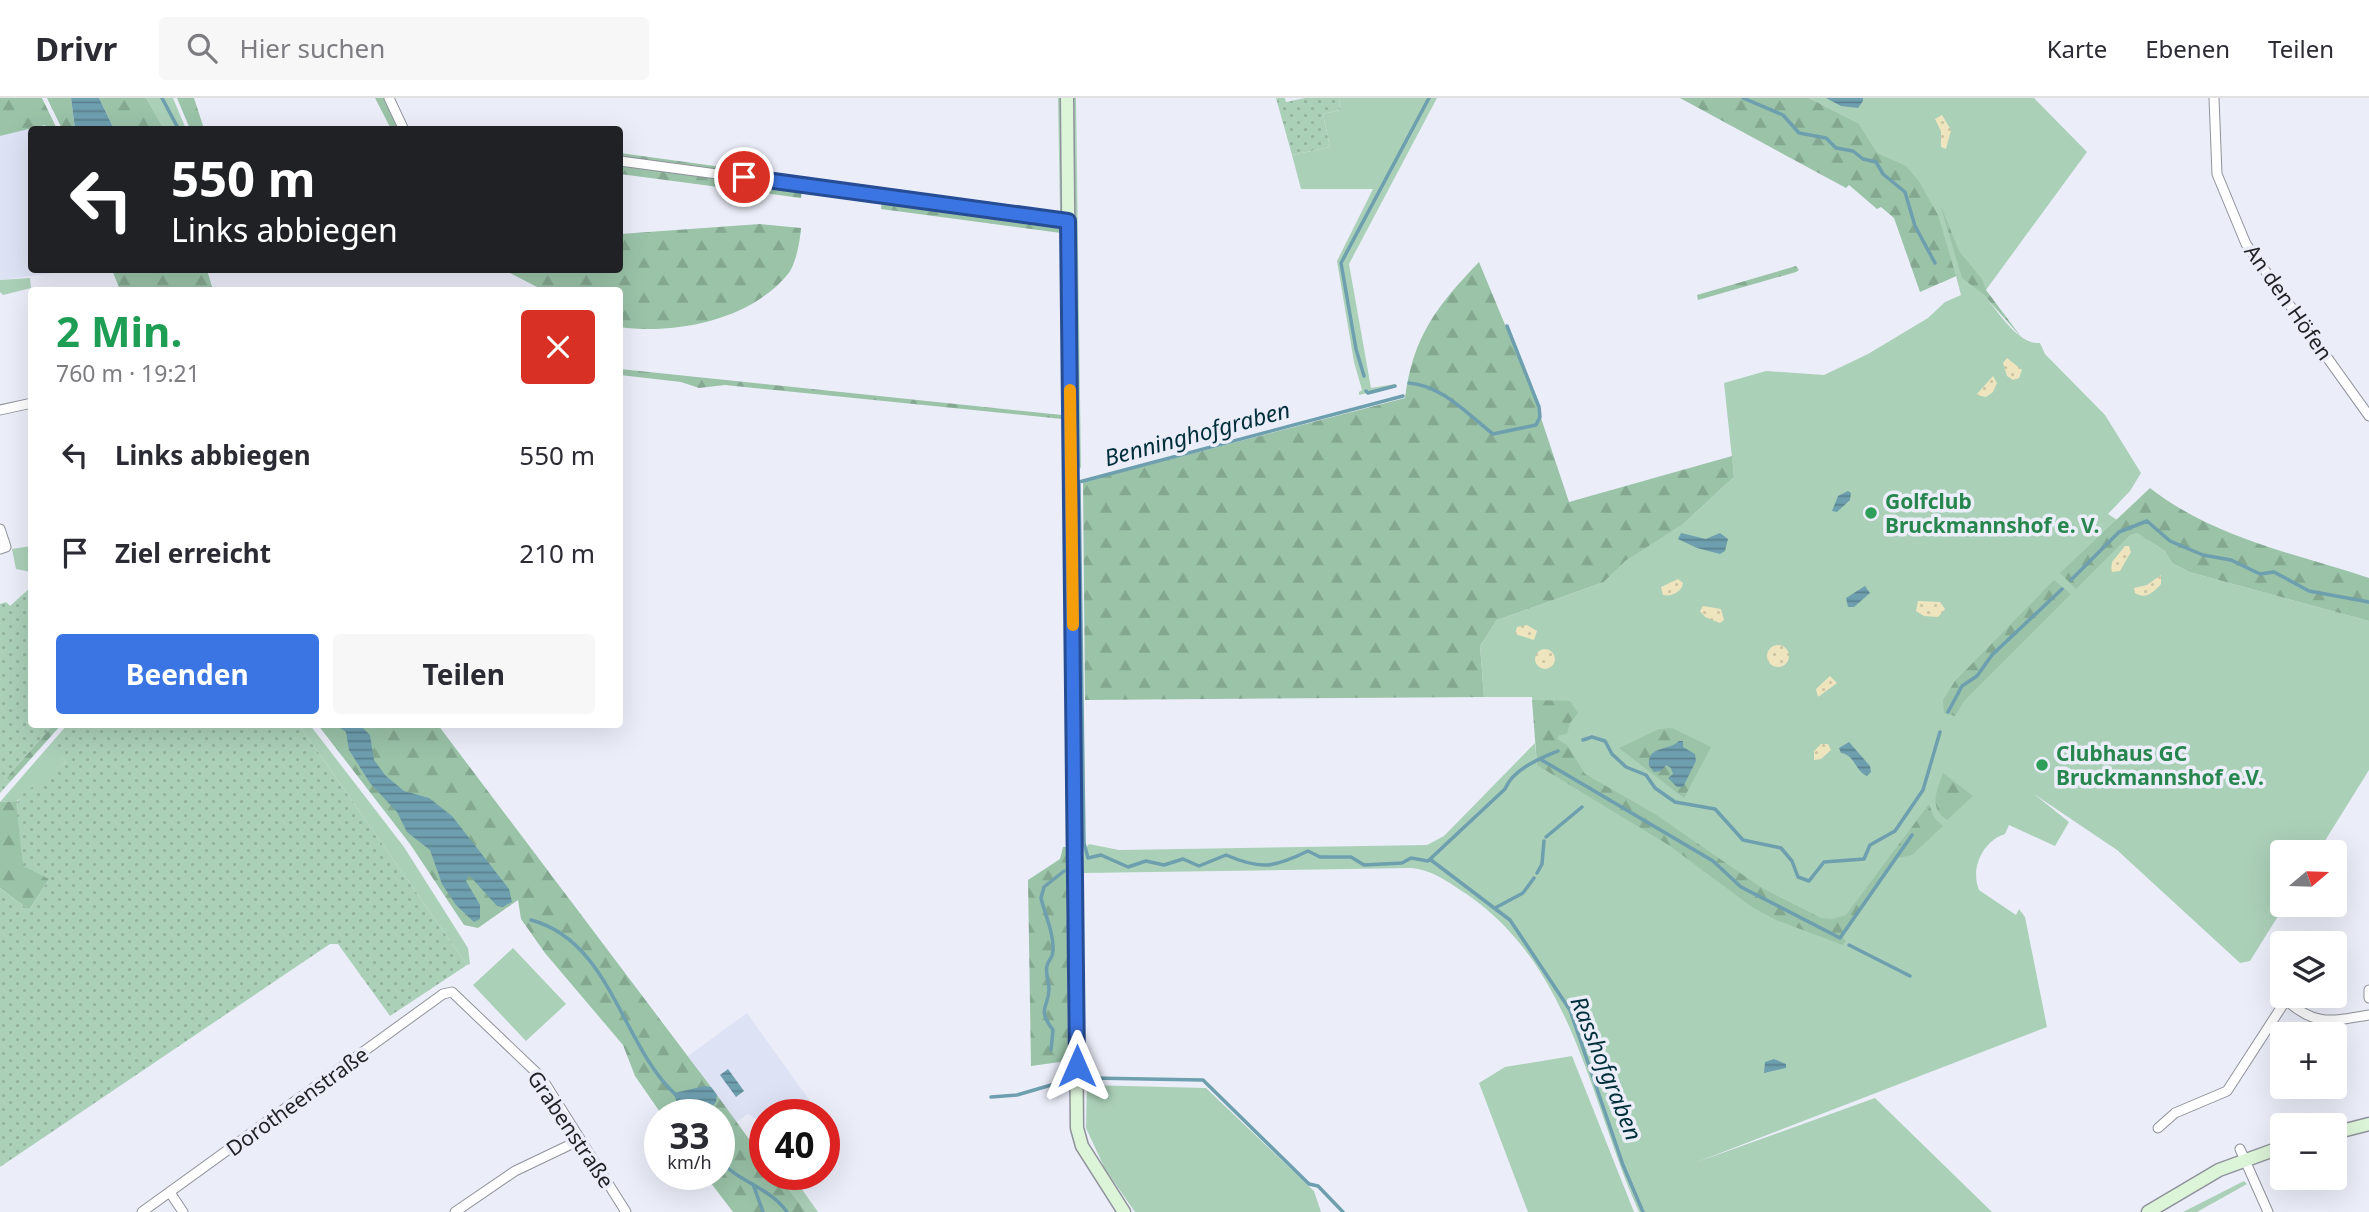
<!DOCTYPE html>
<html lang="de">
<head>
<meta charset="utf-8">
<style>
	:root { --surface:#fff; --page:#f7f7f7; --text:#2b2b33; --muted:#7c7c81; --line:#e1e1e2; --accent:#3b75e4 }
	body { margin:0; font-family:"Noto Sans",sans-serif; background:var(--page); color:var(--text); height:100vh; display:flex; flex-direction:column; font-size:26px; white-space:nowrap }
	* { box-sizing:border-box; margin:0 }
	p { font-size:23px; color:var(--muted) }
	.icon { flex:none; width:38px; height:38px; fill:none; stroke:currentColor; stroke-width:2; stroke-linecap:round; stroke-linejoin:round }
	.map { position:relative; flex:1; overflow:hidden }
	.details { position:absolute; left:28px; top:189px; width:595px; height:441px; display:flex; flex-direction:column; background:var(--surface); border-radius:7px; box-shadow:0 7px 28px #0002 }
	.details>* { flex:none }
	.top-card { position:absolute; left:28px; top:28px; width:595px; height:147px; border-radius:7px; box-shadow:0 7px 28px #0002; background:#202124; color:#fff; overflow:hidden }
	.needle { width:46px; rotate:71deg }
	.buttons { position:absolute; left:2270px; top:742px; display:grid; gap:14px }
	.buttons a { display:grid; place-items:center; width:77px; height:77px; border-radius:7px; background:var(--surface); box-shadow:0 7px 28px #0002; font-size:35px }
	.speed { position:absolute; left:644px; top:1001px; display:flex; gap:14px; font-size:35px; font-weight:700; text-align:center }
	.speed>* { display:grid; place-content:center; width:91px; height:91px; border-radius:50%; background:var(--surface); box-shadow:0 7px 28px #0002; line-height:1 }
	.speed small { font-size:18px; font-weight:400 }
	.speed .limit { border:10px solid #d22; background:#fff; color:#111 }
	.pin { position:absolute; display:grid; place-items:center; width:60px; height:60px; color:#fff; margin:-30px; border:4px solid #fff; border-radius:50%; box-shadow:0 2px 7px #0007 }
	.me { position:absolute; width:77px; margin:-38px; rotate:0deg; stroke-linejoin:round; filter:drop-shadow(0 0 5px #0008) }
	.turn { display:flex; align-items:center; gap:24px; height:147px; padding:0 28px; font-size:32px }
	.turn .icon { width:91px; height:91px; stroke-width:2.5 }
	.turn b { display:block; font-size:49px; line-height:60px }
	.round { display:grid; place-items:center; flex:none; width:74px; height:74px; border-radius:7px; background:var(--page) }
	.summary { display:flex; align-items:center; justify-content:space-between; height:119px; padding:0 28px }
	h1 { font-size:42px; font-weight:700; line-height:52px; color:#1e9e55 }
	.primary-button { display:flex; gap:14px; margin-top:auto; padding:14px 28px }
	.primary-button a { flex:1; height:80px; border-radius:7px; background:var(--accent); color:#fff; font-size:28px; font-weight:700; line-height:80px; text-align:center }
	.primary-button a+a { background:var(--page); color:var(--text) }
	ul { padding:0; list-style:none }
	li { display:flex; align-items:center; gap:21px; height:98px; padding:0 28px }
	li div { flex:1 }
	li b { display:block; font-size:26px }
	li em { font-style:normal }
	header { display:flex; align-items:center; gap:42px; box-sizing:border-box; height:98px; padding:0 35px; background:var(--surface); border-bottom:2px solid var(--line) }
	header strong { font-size:33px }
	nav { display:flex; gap:38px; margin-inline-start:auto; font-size:24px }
	.search { width:490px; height:63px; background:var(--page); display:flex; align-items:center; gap:18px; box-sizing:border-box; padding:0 24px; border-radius:7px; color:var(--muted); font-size:26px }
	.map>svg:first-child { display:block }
	.built { fill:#dde2f4 }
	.grass { fill:#abd0b8 }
	.forest { fill:url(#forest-firs) }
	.sand { fill:url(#sand-dots) }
	.garden { fill:url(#garden-dots) }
	.water { fill:url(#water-rules) }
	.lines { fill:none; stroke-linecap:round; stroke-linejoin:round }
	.stream { stroke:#6e9faf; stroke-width:3.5 }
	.street-casing { stroke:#8f929b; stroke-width:11 }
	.secondary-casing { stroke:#8f929b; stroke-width:15 }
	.street { stroke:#fff; stroke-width:9 }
	.secondary { stroke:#dcf4d8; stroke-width:12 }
	.route-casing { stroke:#264c94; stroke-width:18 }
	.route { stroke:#3b75e4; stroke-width:12 }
	.slow { stroke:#f59e0b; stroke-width:12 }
	.leisure-dot { fill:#2e9e5b; stroke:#ebeef9; stroke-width:2.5 }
	.labels { text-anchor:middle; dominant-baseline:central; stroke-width:7; stroke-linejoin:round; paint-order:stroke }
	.street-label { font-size:21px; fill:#1f2024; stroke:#ebeef9 }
	.leisure-label { font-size:21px; font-weight:bold; fill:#27864d; stroke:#ebeef9; text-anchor:start }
	.water-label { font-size:23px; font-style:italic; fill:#002f3c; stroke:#ebeef9 }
</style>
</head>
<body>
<header>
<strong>Drivr</strong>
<div class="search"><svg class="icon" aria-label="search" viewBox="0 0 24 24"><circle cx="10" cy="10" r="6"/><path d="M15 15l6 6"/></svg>Hier suchen</div>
<nav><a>Karte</a><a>Ebenen</a><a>Teilen</a></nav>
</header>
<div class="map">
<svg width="2369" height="1114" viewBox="0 0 2369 1114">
	<defs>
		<pattern id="forest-firs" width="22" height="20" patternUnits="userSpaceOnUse" patternTransform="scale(1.75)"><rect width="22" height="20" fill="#9ac3a8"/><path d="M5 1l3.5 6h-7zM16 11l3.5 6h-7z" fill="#84a790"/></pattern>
		<pattern id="sand-dots" width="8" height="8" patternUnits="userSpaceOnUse" patternTransform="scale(1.75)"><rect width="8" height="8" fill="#eee5bf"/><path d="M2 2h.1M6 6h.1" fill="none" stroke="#ccc4a4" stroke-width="1.8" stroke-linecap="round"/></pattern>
		<pattern id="garden-dots" width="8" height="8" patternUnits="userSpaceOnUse" patternTransform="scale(1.75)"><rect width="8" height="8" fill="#abd0b8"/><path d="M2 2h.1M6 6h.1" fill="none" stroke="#93b29e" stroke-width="1.8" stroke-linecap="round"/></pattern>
		<pattern id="water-rules" width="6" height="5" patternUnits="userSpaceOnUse" patternTransform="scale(1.75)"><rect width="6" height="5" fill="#6e9faf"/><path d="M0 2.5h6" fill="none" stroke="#5a818e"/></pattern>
	</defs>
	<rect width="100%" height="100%" fill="#ebeef9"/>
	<path class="built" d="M 46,26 L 47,31 L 32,32 L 32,172 L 77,172 L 0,182 L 0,38 Z
		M 747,915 L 810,1003 L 780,1008 L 759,1019 L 754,1020 L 748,1016 L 736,1024 L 688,958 Z"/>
	<path class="grass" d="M 146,0 L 173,0 L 186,31 L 164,31 Z
		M 1058,0 L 1063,0 L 1063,113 L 1060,115 Z
		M 1072,0 L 1076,0 L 1081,370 L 1076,368 Z
		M 1339,0 L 1437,0 L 1349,166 L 1371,290 L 1395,286 L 1396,288 L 1359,297 L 1359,294 L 1362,292 L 1354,264 L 1337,163 L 1373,91 L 1301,91 L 1292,57 L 1330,49 L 1323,16 L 1340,12 Z
		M 1809,0 L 2034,0 L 2087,54 L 1983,196 C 1997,211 2017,247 2040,245 L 2045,256 L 2105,317 L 2141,375 L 2130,393 L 2108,416 L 2165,453 L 2172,465 L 2189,474 L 2369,523 L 2369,672 L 2318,754 L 2282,754 L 2282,807 L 2285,807 L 2250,863 L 2240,865 L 2117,752 L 2034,696 L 2069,724 L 2055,748 L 2009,727 L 2005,736 C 1983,743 1970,770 1979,792 L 2016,817 L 2019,811 L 2025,819 L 2047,929 L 1697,1064 L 1875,1000 L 1992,1114 L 1639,1114 C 1590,1004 1574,871 1468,797 C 1449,785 1434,772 1411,770 L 1084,775 L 1084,752 L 1089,746 L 1119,752 L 1427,747 L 1444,738 L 1535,645 L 1537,667 L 1540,659 L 1532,599 L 1484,599 L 1480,548 L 1497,522 L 1604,484 L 1624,463 L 1682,427 L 1734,379 L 1724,285 L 1766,273 L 1824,277 L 1868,256 L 1928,220 L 1945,204 L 1961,197 L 1956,178 L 1941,185 L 1868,66 L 1858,25 Z
		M 1061,126 L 1065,129 L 1073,944 L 1068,955 Z
		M 30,180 L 31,190 L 3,197 L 0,194 L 0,182 Z
		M 31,448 L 31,474 L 16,471 L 12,451 Z
		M 67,627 L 74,627 L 55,649 L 66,664 L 17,703 L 0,704 Z
		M 299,627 L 310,627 L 404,749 L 468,850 L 470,866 L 467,867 Z
		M 513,850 L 566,906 L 526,943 L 473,887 Z
		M 1572,958 L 1634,1114 L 1528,1114 L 1479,985 L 1505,969 Z
		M 1087,987 L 1206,990 L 1314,1093 L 1321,1114 L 1135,1114 L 1105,1071 L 1086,1030 Z
		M 777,1076 L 791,1076 L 818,1114 L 806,1114 Z
		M 2244,1083 L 2247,1086 L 2197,1114 L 2183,1114 Z"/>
	<path class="forest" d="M 0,0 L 42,0 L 57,31 L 47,31 L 45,27 L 0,38 Z
		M 47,0 L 71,0 L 75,31 L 62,31 Z
		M 99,0 L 146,0 L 164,31 L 114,31 Z
		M 177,0 L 194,0 L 204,31 L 190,31 Z
		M 375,0 L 385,0 L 400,31 L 391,31 Z
		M 1680,0 L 1809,0 L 1858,25 L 1877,55 L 1906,68 L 1918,82 L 1938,117 L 1956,178 L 1920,194 L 1894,120 L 1881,109 L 1877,111 L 1849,87 L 1846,90 Z
		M 620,55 L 1060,115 L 1060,116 L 620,60 Z
		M 620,67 L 802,92 L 801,100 L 620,76 Z
		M 882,102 L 1061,126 L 1061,135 L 881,111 Z
		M 1940,106 L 1959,153 L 1982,181 L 1986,192 L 2022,240 L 1983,196 L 1962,180 Z
		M 760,126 L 801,130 C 800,143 796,166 788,176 C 751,222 674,237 620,229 L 620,192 L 543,192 L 504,172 L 620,172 L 620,136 Z
		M 1479,164 L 1530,287 L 1569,404 L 1732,358 L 1734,379 L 1682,427 L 1625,463 L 1604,484 L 1497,522 L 1480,548 L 1484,599 L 1085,602 L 1083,384 L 1405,300 C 1413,238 1437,208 1479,164 Z
		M 1796,168 L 1799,172 L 1796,174 L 1698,202 L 1697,197 Z
		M 112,172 L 207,172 L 213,192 L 120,192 Z
		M 620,271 L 1062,317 L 1062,321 L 725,287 L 699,290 L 681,284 L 620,277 Z
		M 2150,390 C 2214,440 2293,455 2369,480 L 2369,523 L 2189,474 L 2172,465 L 2165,453 L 2137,435 L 2130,437 L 2076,491 L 2060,475 Z
		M 2054,482 L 2071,496 L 1965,602 L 1955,618 L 1944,615 L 1943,602 L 1955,583 Z
		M 1532,602 L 1570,603 L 1578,615 L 1570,625 L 1567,636 L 1559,637 L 1557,641 L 1567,647 L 1585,676 L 1655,716 L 1762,790 L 1821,820 L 1832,821 L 1846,817 L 1929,706 L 1934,720 L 1943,728 L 1912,757 L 1898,760 L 1842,839 L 1846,843 L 1843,847 L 1776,822 L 1752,809 L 1670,748 L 1537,667 Z
		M 53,627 L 61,627 L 10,684 L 6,680 Z
		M 318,627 L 438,627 L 717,997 L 765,1063 L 765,1076 L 777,1076 L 806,1114 L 733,1114 L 704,1076 L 719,1076 L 719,1017 L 662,1017 L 635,978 L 623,947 L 545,855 L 521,821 L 518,802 L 478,830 L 464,827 L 410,746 Z
		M 1672,630 L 1711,649 L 1684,700 L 1619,650 L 1659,631 Z
		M 1943,675 L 1973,698 L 1947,722 C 1928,709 1937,693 1943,675 Z
		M 17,703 L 49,781 L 29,812 L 0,790 L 0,704 Z
		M 1063,749 L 1066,749 L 1068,955 L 1060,964 L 1031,968 L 1028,782 L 1060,761 Z"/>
	<path class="sand" d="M 1942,17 L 1951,32 L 1946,51 L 1941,49 L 1941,33 L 1935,21 Z
		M 2007,260 L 2022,272 L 2019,280 L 2013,282 L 2007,278 L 2003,265 Z
		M 1993,278 L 1997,285 L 1993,294 L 1986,299 L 1976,297 Z
		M 2125,448 L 2129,448 L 2131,454 L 2120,473 L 2111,474 L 2112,464 Z
		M 2161,477 L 2161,486 C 2154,494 2145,502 2135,495 L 2134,490 L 2147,487 Z
		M 1678,481 L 1683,485 C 1682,494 1671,499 1663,497 L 1661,489 Z
		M 1918,503 L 1940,504 L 1945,511 L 1938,519 L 1924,518 L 1916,513 Z
		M 1703,508 L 1721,511 L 1724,522 L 1720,525 L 1705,519 L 1700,513 Z
		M 1527,527 L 1537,533 L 1534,542 L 1515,536 L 1517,529 Z
		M1767 558a11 11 0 1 1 22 0a11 11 0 1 1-22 0Z
		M1535 561a10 10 0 1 1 20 0a10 10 0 1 1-20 0Z
		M 1830,578 L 1837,585 L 1818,599 L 1816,591 Z
		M 1821,646 L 1828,646 L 1831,652 L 1821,661 L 1814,662 L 1814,653 Z"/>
	<path class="garden" d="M 1276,0 L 1285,0 L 1286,4 L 1305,0 L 1339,0 L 1340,12 L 1323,16 L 1330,49 L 1292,57 Z
		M 31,489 L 32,626 L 53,627 L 6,680 L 10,684 L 0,695 L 0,506 L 6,504 L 10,508 Z
		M 74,627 L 299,627 L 467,867 L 390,918 L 338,846 L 330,846 L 0,1069 L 0,790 L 29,812 L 49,781 L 23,768 L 16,706 L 24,695 L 66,664 L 54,649 Z"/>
	<path class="water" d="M 71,0 L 99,0 L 114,31 L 75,31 Z
		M 1826,0 L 1863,0 L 1863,3 L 1858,10 L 1841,8 Z
		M 1848,393 L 1851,395 L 1850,402 L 1837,414 L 1832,413 L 1838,398 Z
		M 1681,435 L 1706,441 L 1720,435 L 1728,441 L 1725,453 L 1720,456 L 1697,450 L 1678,441 Z
		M 1865,488 L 1870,495 L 1854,509 L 1848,509 L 1846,500 Z
		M 336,627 L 363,630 L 370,637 L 374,662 L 385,677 L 404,693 L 429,700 L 452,718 L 509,791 L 512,804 L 503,809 L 497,808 L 469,777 L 466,783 L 480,807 L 480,821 L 474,824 L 456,807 L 442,786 L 430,752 L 407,734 L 397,714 L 370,685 L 349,652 L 346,634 Z
		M 1679,643 L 1683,643 L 1683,649 L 1695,656 L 1696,663 L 1683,689 L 1677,689 L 1668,680 L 1673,676 L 1671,670 L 1666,667 L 1661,673 L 1654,674 L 1649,668 C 1647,647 1667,654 1679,643 Z
		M 1849,644 L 1870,668 L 1871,674 L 1867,678 C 1855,673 1855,657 1841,655 L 1839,650 Z
		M 1774,961 L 1786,966 L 1786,970 L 1764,975 L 1765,964 Z
		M 728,971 L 744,993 L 736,999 L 720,977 Z
		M 705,988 L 711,989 L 717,997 L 716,1004 L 705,1017 L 680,1017 L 674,995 Z"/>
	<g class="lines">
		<path class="stream" d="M 162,0 L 179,32
			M 1743,0 L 1783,17 L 1799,35 L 1826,40 L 1836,50 L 1853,53 L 1863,61 L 1876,64 L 1883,76 L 1905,94 L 1915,128 L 1935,165
			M 1364,278 L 1356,251 L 1341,165 L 1429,0
			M 1409,285 C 1443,288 1467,316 1493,336 L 1536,327 L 1540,319 L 1539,309 L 1507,228
			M 1366,293 L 1368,295 L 1395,288
			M 1403,298 L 1079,384 L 1084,745 L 1088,760 L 1101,757 L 1128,769 L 1146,763 L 1164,767 L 1183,761 L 1199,768 L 1226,757 C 1261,772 1273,770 1308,753 L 1320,759 L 1351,759 L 1364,767 L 1402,765 L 1411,760 L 1428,763 L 1505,691 C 1513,671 1539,661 1558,653
			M 2071,482 L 2119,434 L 2147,423 L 2170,443 L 2203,457 L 2231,462 L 2260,476 L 2274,474 L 2309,493 L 2369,504
			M 1948,614 L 1962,588 L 1977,578 L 1992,557 L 2062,491
			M 1583,642 L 1592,639 L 1605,643 L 1612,656 L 1626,669 L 1646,677 L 1655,690 L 1675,704 L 1715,711 L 1743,742 L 1781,750 L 1792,763 L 1798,779 L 1809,783 L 1824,764 L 1864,761 L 1870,747 L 1895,733 L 1923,692 L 1940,634
			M 1540,661 L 1713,763 L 1741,789 L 1840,840 L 1912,737
			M 1546,739 L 1582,709
			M 1431,762 L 1510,822 L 1570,912 L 1623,1067 L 1643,1114
			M 1537,775 L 1542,766 L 1544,743
			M 1495,810 L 1523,795 L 1534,780
			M 531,822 C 611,843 622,948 676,997
			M 1849,847 L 1910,878
			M 1051,952 L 1053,932 C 1036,909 1049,910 1049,891 C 1049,883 1045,876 1047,868 C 1048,862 1053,860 1053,853 C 1054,835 1045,817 1041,800 L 1044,789 L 1064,773
			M 1090,980 L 1203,982 L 1309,1086 L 1318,1088 L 1343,1114
			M 991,999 L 1017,997 L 1058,985
			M 719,1061 C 737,1084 770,1089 787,1114
			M 753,1086 L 763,1114"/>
		<defs>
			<path id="street" d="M 389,0 L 404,32
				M 2214,0 L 2217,76 L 2246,146 L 2369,318
				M 620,63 L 1068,123
				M 0,312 L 32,305
				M 0,431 L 6,449 L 0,451
				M 2369,892 L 2369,900
				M 2326,936 L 2328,923
				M 2158,1030 L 2175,1015 L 2227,993 L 2286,902 C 2316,929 2332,923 2369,917
				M 2240,1051 L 2268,1114
				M 171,1096 L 183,1114
				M 142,1114 L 443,896 L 452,894 L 541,979 L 626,1114
				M 455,1114 L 515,1073 L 580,1042"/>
			<path id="secondary" d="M 1067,0 L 1077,1030 L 1082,1048 L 1124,1114
				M 2334,1035 L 2369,1026
				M 2148,1114 L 2219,1072 L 2282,1049"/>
		</defs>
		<use href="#street" class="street-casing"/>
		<use href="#secondary" class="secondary-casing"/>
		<use href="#street" class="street"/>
		<use href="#secondary" class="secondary"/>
	</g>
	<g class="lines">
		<defs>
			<path id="route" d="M 744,79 L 1068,123 L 1077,968"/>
		</defs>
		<use href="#route" class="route-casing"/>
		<use href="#route" class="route"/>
		<path class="slow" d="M 1070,292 L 1073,527"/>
	</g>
	<g class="leisure-dot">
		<circle cx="1871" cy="415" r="7"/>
		<circle cx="2042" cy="667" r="7"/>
	</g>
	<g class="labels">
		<g class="street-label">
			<text transform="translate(2289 204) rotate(55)">An den Höfen</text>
			<text transform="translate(297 1003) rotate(-36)">Dorotheenstraße</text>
			<text transform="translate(571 1031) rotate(56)">Grabenstraße</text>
		</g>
		<g class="leisure-label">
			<text x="1885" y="403">Golfclub<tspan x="1885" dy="24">Bruckmannshof e. V.</tspan></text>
			<text x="2056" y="655">Clubhaus GC<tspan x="2056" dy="24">Bruckmannshof e.V.</tspan></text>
		</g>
		<g class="water-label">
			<text transform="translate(1197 335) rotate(-15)">Benninghofgraben</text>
			<text transform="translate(1607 970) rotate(68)">Rasshofgraben</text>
		</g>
	</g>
</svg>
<div class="buttons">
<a><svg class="needle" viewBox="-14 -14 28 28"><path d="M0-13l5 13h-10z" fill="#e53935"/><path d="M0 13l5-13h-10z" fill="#7c7c81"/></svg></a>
<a><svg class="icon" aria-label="layers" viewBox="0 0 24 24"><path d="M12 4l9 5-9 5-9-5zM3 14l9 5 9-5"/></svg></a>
<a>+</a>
<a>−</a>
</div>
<div class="speed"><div>33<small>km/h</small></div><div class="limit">40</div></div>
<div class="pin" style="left:744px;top:79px;background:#d93025"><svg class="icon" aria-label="arrive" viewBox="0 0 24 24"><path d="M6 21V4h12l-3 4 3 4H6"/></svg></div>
<svg class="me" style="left:1077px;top:968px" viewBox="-20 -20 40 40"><path d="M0-17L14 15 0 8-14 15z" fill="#3b75e4" stroke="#fff" stroke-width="4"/></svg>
<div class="top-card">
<div class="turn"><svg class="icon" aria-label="left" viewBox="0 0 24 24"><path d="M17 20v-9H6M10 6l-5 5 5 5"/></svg><div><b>550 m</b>Links abbiegen</div></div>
</div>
<section class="details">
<div class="summary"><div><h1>2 Min.</h1><p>760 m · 19:21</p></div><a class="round" style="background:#d93025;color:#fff"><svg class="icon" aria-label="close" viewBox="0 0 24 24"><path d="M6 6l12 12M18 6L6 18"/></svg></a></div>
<ul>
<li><svg class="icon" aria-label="left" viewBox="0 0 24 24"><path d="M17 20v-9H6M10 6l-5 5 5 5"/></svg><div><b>Links abbiegen</b></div><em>550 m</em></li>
<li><svg class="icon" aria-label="arrive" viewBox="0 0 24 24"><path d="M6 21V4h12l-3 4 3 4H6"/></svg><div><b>Ziel erreicht</b></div><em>210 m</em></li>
</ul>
<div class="primary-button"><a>Beenden</a><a>Teilen</a></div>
</section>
</div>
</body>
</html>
